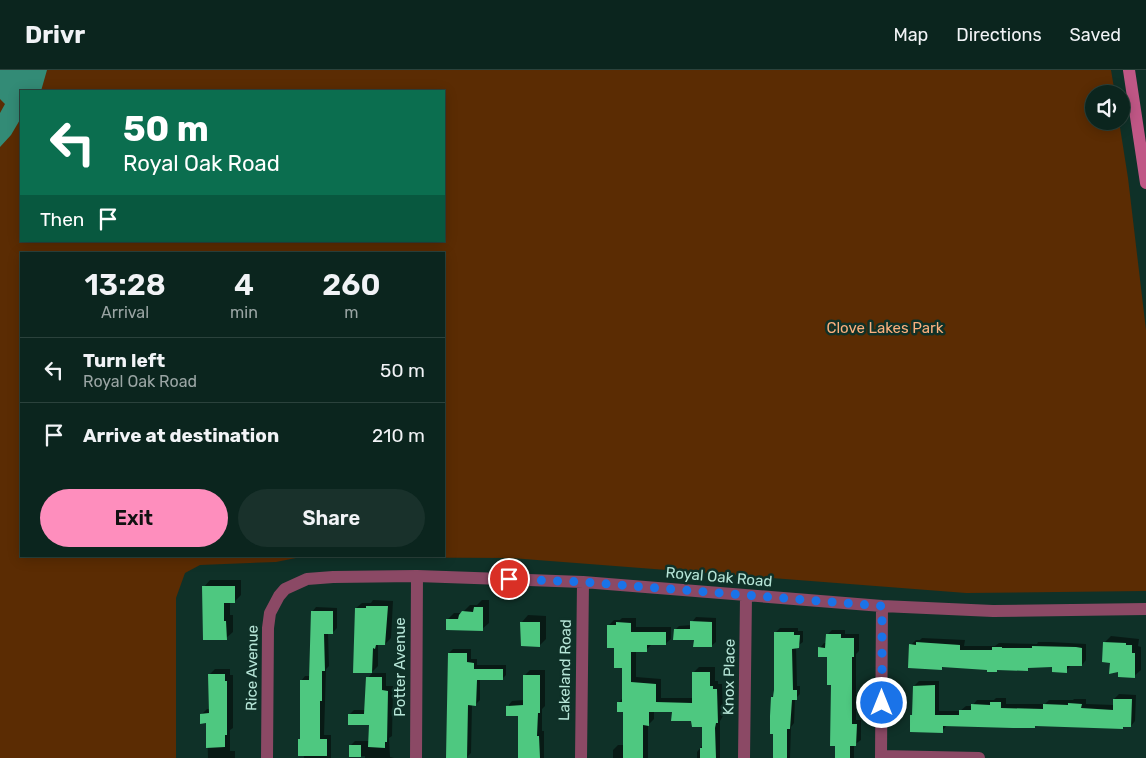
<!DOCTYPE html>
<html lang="en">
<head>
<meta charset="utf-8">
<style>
	:root { --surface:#0b251e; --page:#19312b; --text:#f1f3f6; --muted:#9aa5a4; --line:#2b423c; --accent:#fe8ebd }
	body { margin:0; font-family:Rubik,sans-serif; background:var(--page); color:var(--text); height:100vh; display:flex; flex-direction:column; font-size:19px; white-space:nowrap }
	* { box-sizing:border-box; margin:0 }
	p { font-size:16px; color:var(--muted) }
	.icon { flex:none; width:28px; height:28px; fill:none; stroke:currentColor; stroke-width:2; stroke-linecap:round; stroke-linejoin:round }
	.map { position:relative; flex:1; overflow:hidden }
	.panel { position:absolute; left:20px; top:182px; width:425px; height:305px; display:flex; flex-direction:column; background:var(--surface); border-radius:0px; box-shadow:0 2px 12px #0003,0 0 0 1px var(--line) }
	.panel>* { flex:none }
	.hud { position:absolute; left:20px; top:20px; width:425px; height:152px; border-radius:0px; box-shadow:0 2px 12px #0003,0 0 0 1px var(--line); background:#0b6e4f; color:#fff; overflow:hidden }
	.controls { position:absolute; left:1085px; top:15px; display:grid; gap:10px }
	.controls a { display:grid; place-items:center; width:45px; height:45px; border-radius:50%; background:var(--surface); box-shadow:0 2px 12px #0003,0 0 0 1px var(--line); font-size:25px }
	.pin { position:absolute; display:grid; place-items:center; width:42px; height:42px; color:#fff; margin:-21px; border:2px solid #fff; border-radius:50%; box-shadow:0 1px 5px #0007 }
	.me { position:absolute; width:55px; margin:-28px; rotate:0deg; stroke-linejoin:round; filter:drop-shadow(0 0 4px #0008) }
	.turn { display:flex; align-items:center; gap:18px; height:105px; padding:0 20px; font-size:22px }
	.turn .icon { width:65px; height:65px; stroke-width:2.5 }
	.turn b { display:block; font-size:35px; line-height:42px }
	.then { display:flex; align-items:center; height:48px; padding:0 20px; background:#0003; gap:10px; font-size:19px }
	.eta { display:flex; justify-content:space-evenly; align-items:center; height:85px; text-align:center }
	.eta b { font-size:30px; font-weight:600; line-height:35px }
	.action { display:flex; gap:10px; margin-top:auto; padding:10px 20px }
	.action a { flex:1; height:58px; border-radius:30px; background:var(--accent); color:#111; font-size:20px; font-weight:600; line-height:58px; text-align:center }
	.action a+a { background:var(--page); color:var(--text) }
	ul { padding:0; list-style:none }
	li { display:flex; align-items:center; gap:15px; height:65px; padding:0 20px; border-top:1px solid var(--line) }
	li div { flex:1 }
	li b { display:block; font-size:19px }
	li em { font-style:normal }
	header { display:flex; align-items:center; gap:30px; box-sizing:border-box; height:70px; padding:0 25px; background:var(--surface); border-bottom:1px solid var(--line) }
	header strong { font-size:24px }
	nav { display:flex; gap:28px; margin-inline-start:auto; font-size:18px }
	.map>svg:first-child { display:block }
	.green { fill:#5b2c03; fill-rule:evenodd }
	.water { fill:#338b76 }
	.shadow { fill:#0007 }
	.building { fill:#4ec880 }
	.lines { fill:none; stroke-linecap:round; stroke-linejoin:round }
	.minor { stroke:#8b4965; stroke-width:12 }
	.secondary { stroke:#c05786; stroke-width:12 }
	.route { stroke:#1a73e8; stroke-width:9; stroke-dasharray:0 16.2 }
	.labels { text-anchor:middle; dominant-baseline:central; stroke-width:5; stroke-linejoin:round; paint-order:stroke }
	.park-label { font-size:15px; fill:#fab07e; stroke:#0f3128 }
	.street-label { font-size:15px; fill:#b6e5d7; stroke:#0f3128 }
</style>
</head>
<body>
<header>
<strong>Drivr</strong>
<nav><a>Map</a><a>Directions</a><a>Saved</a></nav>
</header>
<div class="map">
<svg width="1146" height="688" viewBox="0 0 1146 688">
	<rect width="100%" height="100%" fill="#0f3128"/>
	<path class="green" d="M 0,0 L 1111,0 L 1115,24 L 1094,24 L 1094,51 L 1119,51 L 1128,108 L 1146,260 L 1146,521 L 966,523 L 511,488 L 301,487 L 276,492 L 200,495 L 185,503 L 176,528 L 176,688 L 0,688 ZM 21,21 L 444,21 L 444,171 L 21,171 ZM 21,184 L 444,184 L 444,486 L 21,486 Z"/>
	<path class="water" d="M 0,0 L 47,0 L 41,21 L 21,21 L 21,48 L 11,65 L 0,77 L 0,43 L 5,34 L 0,29 Z"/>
	<path class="shadow" d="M 210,510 L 241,510 L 241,525 L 234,532 L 230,532 L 230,545 L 233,545 L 233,562 L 226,568 L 204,517 Z
		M 373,530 L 393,531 L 391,568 L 385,574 L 378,574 L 378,596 L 372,602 L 356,538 L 362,533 L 371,533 Z
		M 482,530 L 489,530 L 489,553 L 482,559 L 447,550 L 454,543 L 462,543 L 470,535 L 477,535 Z
		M 316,537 L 337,538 L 337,558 L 332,563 L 328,563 L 329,596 L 326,599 L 324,665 L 331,665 L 331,688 L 304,688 L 302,668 L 301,611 L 305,606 L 310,606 L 312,542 Z
		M 528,545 L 546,546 L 546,569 L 539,576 L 522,552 Z
		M 696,547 L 716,548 L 716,572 L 711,576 L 675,560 L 679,556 L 692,555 L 692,552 Z
		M 622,548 L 636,548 L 636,557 L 671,557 L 671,569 L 665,574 L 652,574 L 646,580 L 636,581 L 636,607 L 661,609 L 661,628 L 694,628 L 694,602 L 699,597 L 715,597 L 715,611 L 718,611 L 718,614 L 722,614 L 723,646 L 720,651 L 720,688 L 697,688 L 697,682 L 702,676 L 703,656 L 673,641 L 654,641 L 654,649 L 648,655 L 648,688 L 613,688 L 613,680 L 618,675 L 624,675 L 624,641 L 619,632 L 623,628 L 623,596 L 609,555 L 614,550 L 620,550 Z
		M 780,558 L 798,558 L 798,561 L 803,561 L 803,572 L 796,577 L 797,616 L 800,616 L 800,624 L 795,629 L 794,653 L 791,657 L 790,688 L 774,688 L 772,627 L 774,625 L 775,563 Z
		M 832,560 L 845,560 L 845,564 L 859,564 L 859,581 L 856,584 L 856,650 L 861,650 L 861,670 L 854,675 L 854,688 L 837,688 L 832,614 L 828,586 L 820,578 L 824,573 L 827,573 L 827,565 Z
		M 1111,566 L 1139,569 L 1138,576 L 1141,577 L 1141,600 L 1134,606 L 1119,601 L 1111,591 L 1104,573 Z
		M 922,568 L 965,570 L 964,576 L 995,576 L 999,573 L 1037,574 L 1038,572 L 1050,572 L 1086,574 L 1086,590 L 1082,595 L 1071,595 L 1066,601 L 1054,596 L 1031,596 L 1027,600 L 998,599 L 996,601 L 988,599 L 944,596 L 941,599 L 911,575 L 916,570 L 920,570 Z
		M 453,579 L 471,579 L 471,589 L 477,589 L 477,595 L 506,595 L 506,605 L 502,609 L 480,608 L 480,630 L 476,634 L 472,634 L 471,683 L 467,687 L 449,583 Z
		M 215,599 L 230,599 L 230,605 L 233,605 L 233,658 L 230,660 L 230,681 L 235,681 L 235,688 L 208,688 L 207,652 L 201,645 L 207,639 L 211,639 L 210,604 Z
		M 530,600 L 545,600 L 545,636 L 542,639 L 542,661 L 544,661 L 544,688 L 520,688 L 519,645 L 507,637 L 512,631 L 524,630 L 524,606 Z
		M 372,603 L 386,603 L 386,616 L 393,616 L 392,666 L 389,668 L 390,687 L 394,688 L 365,688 L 365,686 L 350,686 L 350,676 L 355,671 L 370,671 L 370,654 L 350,644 L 354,640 L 366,640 L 368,608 Z
		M 919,611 L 939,611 L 939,641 L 960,641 L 966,636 L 972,636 L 977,630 L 994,630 L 996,628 L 1006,628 L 1006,634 L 1045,634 L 1049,630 L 1073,630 L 1074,629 L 1086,629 L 1086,634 L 1114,635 L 1114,629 L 1119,624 L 1136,625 L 1135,651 L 1131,656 L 1125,655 L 1123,658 L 1036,655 L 947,655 L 942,661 L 914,644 L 914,616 Z"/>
	<path class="building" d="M 202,516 L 235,516 L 235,533 L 224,533 L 224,551 L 226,551 L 227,570 L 203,570 Z
		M 366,536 L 388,536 L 385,575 L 376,575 L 375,579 L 373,578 L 372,603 L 353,603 L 355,538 L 366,538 Z
		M 474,537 L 483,537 L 483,561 L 446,560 L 446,549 L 458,549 L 459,545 L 462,541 L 473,542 Z
		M 311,541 L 333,541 L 333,564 L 324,564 L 325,601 L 322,601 L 322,631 L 320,631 L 320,669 L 327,669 L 327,686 L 298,686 L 298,669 L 300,669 L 300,610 L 309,610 Z
		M 690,551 L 712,552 L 712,577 L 693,577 L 694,570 L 673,570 L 674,559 L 690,559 Z
		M 520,552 L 540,552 L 540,577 L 521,576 Z
		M 616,552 L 631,553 L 631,562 L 666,562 L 666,575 L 647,575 L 647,582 L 631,582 L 631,612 L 656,614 L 656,632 L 692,633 L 692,602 L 710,602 L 710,616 L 713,616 L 713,619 L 717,619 L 718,653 L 716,653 L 715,658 L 716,688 L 700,688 L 700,678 L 702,678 L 702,657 L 692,657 L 691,651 L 671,651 L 672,642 L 649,642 L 649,656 L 643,655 L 643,688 L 623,688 L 623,642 L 617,642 L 617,632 L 622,632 L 622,598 L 614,598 L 614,578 L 607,578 L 607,555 L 616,555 Z
		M 774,562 L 794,562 L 794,565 L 800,565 L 799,578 L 792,579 L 793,620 L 797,620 L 797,630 L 792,630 L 790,659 L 787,659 L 787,688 L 773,688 L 773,664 L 770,664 L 770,646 L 771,627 L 773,627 L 774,620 Z
		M 826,564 L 841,564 L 841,568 L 854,568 L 854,587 L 852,587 L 852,654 L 857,654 L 856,676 L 850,676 L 850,688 L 835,688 L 835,676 L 830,676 L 831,615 L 827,615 L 827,587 L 818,587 L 818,577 L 825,578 Z
		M 916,572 L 960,575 L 960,580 L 992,580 L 992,577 L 1002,577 L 1002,578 L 1032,578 L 1032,576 L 1076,577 L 1082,578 L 1082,596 L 1067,596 L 1067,603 L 1052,602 L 1052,597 L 1028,598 L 1028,601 L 997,600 L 997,602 L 987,602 L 987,600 L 942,597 L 942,600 L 908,598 L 909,574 L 916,575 Z
		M 1103,572 L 1126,573 L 1126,575 L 1132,575 L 1132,583 L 1135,583 L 1135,608 L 1118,607 L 1118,602 L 1109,604 L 1110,593 L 1102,592 Z
		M 448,583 L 467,583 L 467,592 L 474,593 L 474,599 L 503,599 L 503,610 L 477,610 L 476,636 L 468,635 L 467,688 L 446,688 Z
		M 208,604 L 225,604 L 225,611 L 227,611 L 227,665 L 225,665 L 225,677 L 206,678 L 206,653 L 200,654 L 200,644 L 209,643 Z
		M 523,605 L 540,605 L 540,643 L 538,643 L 537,666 L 539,666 L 540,688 L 518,688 L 518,646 L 506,646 L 506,636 L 523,635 Z
		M 366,607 L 382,607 L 382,620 L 388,621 L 387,672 L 385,672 L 385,678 L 368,677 L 369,655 L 348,655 L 348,644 L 364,644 Z
		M 935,615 L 935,645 L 959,645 L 959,640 L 971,640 L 971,634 L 990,635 L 990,632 L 1001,632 L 1001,638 L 1043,639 L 1043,634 L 1068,635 L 1068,633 L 1082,634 L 1081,638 L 1113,640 L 1113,629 L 1132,629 L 1131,657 L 1123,657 L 1123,659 L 1035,656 L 1035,658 L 1013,658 L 943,656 L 943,663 L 910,662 L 910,645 L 912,645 L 913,616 Z
		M 349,675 L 361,675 L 361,687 L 349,687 Z"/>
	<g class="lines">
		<path class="minor" d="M 881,686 L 979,688
			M 267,688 L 268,558 L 270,543 L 279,526 L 285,519 L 307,509 L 333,507 L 417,506 L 583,512 L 882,536 L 993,541 L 1146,539
			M 416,688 L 417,506
			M 581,688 L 583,512
			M 744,688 L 746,526
			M 881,688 L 882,536"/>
		<path class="secondary" d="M 1129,0 L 1146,113"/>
	</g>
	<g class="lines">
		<path class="route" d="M 509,509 L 583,512 L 882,536 L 882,633"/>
	</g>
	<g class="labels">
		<g class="park-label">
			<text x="885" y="258">Clove Lakes Park</text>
		</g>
		<g class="street-label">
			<text transform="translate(719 507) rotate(5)">Royal Oak Road</text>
			<text transform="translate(400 597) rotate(-90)">Potter Avenue</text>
			<text transform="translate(252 598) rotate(-89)">Rice Avenue</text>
			<text transform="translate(565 600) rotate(-89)">Lakeland Road</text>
			<text transform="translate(729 607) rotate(-89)">Knox Place</text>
		</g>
	</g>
</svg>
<div class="controls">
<a><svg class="icon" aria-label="sound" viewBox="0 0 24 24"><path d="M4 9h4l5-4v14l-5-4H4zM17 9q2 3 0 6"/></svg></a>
</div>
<div class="pin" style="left:509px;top:509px;background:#d93025"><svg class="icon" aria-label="arrive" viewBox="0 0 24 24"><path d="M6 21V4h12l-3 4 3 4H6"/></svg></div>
<svg class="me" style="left:882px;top:633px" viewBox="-20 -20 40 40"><circle r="17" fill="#1a73e8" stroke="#fff" stroke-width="3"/><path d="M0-11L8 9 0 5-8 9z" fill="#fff"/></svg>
<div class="hud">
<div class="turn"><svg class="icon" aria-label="left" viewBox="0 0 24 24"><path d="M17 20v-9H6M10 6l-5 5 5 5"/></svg><div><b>50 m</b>Royal Oak Road</div></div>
<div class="then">Then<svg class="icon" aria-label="arrive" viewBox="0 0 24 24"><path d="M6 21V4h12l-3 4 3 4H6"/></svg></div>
</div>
<section class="panel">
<div class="eta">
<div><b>13:28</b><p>Arrival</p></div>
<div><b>4</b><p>min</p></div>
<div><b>260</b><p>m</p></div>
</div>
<ul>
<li><svg class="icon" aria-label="left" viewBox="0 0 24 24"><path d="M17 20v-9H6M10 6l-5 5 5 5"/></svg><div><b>Turn left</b><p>Royal Oak Road</p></div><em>50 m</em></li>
<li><svg class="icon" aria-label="arrive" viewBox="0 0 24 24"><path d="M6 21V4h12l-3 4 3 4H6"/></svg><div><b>Arrive at destination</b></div><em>210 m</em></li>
</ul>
<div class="action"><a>Exit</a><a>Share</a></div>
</section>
</div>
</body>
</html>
